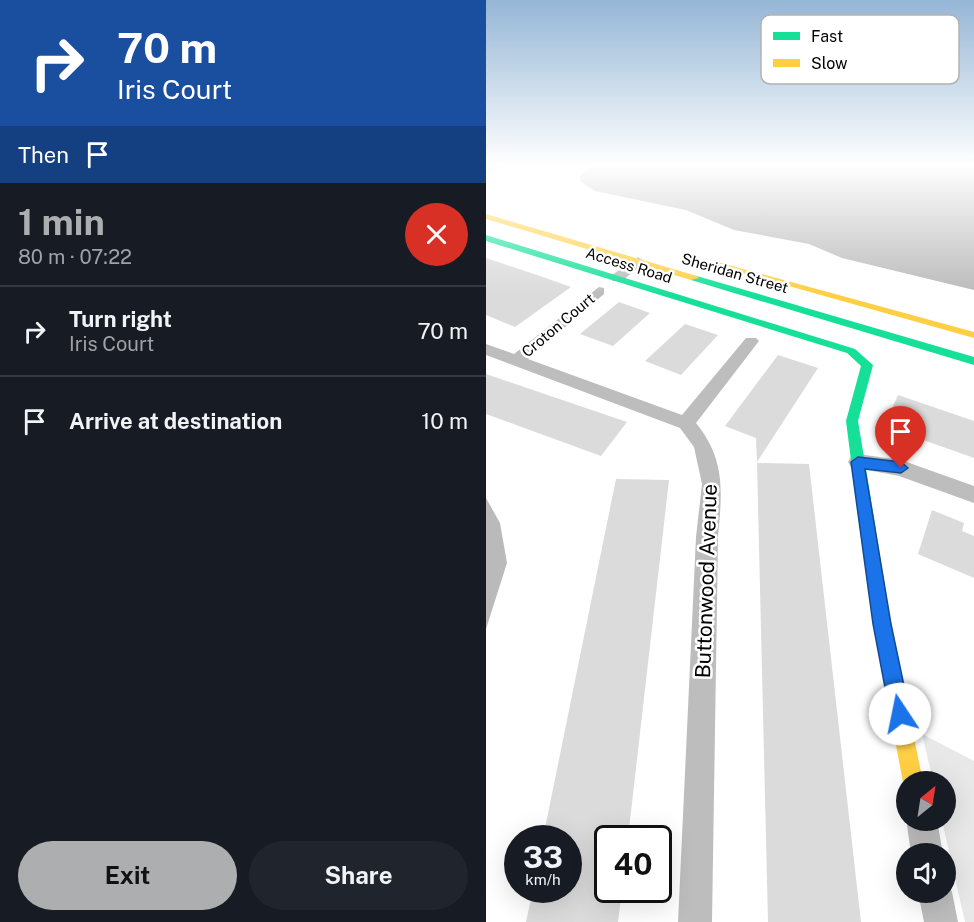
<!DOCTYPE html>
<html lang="en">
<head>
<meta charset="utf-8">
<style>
	:root { --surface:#171b24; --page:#20242c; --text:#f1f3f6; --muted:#9ea1a6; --line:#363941; --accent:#adaeaf }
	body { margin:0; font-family:"Public Sans",sans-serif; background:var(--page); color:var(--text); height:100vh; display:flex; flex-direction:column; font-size:22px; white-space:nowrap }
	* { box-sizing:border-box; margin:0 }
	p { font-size:20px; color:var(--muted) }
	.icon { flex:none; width:33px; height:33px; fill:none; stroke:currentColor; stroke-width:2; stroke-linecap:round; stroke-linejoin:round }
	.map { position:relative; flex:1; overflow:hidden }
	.side { display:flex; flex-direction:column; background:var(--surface); width:486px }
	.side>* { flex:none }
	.top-card { background:#1a4fa0; color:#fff; overflow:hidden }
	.needle { width:39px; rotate:30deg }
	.buttons { position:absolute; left:410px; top:771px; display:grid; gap:12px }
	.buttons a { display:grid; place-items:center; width:60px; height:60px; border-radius:50%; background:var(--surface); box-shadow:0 6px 24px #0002; font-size:30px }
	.speed { position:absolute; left:18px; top:825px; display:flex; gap:12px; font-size:30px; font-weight:700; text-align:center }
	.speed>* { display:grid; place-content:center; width:78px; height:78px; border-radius:50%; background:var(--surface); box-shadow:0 6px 24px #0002; line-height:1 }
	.speed small { font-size:15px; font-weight:400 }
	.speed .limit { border:3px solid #111; border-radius:9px; background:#fff; color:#111 }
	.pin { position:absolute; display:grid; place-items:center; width:51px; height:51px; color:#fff; margin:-62px -26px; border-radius:50% 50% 50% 0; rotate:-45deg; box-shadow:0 0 6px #0007 }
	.pin .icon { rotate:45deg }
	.me { position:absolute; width:66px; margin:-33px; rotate:349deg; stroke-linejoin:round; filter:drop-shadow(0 0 4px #0008) }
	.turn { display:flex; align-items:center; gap:21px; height:126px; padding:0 18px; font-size:27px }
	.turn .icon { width:78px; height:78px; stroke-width:2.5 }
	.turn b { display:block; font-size:42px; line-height:51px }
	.then { display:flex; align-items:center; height:57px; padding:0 18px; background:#0003; gap:12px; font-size:22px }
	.round { display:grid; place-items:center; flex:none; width:63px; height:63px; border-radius:32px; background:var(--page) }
	.overview { display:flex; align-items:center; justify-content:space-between; height:102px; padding:0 18px }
	h1 { font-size:36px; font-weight:700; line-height:45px; color:var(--accent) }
	.cta { display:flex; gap:12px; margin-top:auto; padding:12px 18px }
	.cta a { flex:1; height:69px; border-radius:36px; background:var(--accent); color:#111; font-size:24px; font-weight:700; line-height:69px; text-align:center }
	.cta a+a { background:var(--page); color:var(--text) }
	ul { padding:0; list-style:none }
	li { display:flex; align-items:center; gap:18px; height:90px; padding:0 18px; border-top:2px solid var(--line) }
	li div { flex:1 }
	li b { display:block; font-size:22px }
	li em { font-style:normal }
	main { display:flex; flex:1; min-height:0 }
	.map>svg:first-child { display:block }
	.green { fill:#e8e8e8 }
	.water { fill:#bababa }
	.building { fill:#dbdbdb }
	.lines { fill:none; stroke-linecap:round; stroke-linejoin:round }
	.street { fill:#bdbdbd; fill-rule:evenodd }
	.fast { fill:#16e098; fill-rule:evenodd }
	.slow { fill:#ffcf43; fill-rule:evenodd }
	.route { fill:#1a73e8; stroke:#114b97; stroke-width:1.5 }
	.labels { text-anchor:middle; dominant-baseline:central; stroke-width:5; stroke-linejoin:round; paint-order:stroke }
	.far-street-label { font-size:15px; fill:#000; stroke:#fff }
	.near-street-label { font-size:21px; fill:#000; stroke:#fff }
	.key { fill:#fff; stroke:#b2b2b2; stroke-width:1.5 }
	.key-label { font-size:16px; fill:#000 }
</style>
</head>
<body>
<main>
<section class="side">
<div class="top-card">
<div class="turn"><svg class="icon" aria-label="right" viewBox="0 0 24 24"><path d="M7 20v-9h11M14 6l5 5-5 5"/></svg><div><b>70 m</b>Iris Court</div></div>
<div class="then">Then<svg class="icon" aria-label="arrive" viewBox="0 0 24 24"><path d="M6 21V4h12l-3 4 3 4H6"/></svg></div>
</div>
<div class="overview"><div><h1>1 min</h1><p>80 m · 07:22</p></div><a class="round" style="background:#d93025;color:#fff"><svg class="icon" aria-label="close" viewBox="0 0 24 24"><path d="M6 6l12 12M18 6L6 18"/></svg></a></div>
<ul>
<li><svg class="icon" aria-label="right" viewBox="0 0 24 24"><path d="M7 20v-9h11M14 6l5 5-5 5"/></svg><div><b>Turn right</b><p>Iris Court</p></div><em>70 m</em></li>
<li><svg class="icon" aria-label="arrive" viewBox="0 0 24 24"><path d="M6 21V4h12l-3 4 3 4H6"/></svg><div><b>Arrive at destination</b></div><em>10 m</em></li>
</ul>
<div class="cta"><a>Exit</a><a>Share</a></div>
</section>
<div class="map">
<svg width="488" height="922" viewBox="0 0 488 922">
	<rect width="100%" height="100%" fill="#fff"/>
	<path class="green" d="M 436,734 L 488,761 L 488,922 L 479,922 L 456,821 L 459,820 L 459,782 L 447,781 Z"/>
	<path class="water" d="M 104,166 L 488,166 L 488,290 L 356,258 L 323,244 L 248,230 L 200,210 L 109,191 L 95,182 L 94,176 Z
		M 0,498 L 14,523 L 21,563 L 0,629 Z"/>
	<path class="building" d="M 0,258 L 57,277 L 85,287 L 29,327 L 0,315 Z
		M 133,302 L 164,313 L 127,346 L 94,334 Z
		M 199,324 L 232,335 L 195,375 L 159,361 Z
		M 292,355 L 332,368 L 271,462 L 270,438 L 239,426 Z
		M 0,374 L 141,422 L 115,456 L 0,414 Z
		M 412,395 L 488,421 L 488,458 L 398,426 Z
		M 271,463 L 323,464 L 375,922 L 282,922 Z
		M 130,479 L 183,480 L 142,838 L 122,838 L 122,890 L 136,890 L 132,922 L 40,922 L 47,890 L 82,890 L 82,838 L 57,838 Z
		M 446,510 L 478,523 L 476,531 L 488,536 L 488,578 L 432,554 Z"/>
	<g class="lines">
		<path class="street" d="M 6,166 L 19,166 L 0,175 L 0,168 Z
			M 152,257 L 158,261 L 157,264 L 136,281 L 126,281 L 126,275 Z
			M 113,287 L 118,288 L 118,294 L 42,359 L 196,415 L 260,338 L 270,338 L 273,341 L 210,423 C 240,460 236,492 232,537 L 226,922 L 192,922 L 210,537 L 216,484 L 208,447 L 194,428 L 0,355 L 0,344 L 28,354 Z
			M 372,454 L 415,460 L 488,486 L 488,503 L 413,476 L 365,467 L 362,462 L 365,457 Z
			M 420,818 L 451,820 L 457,854 L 425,854 Z
			M 459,879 L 466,892 L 472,922 L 438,922 L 432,892 L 459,892 Z"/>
		<path class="fast" d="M 0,235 L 369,349 L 387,365 L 372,421 L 390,530 L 387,535 L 382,537 L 377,535 L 374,530 L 360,421 L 375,366 L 361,353 L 0,241 Z
			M 205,276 L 211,276 L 488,357 L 488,365 L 205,280 Z"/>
		<path class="slow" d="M 0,214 L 211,276 L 213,278 L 205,280 L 0,219 Z
			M 228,261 L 488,332 L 488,338 L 228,265 Z
			M 382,523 L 387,525 L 390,530 L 405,624 L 437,782 L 420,782 L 420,790 L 417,782 L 387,624 L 374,530 L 377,525 Z"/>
	</g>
	<linearGradient id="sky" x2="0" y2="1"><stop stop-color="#95b6d6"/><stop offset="0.56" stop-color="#fff"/><stop offset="1" stop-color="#fff" stop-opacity="0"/></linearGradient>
	<rect width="488" height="295" fill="url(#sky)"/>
	<path class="route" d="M 372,457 L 415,462 L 422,468 L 415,473 L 379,469 L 405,624 L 424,714 L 421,721 L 414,724 L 407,721 L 404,714 L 387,624 L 365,462 Z"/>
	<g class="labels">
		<g class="far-street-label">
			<text transform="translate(143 265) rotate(17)">Access Road</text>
			<text transform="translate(249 273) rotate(16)">Sheridan Street</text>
			<text transform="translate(72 325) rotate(-40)">Croton Court</text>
		</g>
		<g class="near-street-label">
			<text transform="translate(220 581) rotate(-88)">Buttonwood Avenue</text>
		</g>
	</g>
	<rect x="275" y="15" width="198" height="69" rx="9" class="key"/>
	<rect x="287" y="32" width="27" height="8" fill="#16e098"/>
	<rect x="287" y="59" width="27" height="8" fill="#ffcf43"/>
	<g class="key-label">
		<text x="325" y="42">Fast</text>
		<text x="325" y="69">Slow</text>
	</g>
</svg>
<div class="buttons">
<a><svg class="needle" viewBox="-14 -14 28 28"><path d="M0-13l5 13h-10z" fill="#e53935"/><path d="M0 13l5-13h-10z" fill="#9ea1a6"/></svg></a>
<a><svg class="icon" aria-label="sound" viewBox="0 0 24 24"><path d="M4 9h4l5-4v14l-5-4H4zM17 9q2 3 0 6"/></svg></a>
</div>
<div class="speed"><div>33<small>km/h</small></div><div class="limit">40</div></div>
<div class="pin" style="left:415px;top:468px;background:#d93025"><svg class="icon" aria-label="arrive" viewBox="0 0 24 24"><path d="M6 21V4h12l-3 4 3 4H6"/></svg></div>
<svg class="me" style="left:414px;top:714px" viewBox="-20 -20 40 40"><circle r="19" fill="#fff"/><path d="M0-13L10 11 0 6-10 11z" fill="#1a73e8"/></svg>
</div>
</main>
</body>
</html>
